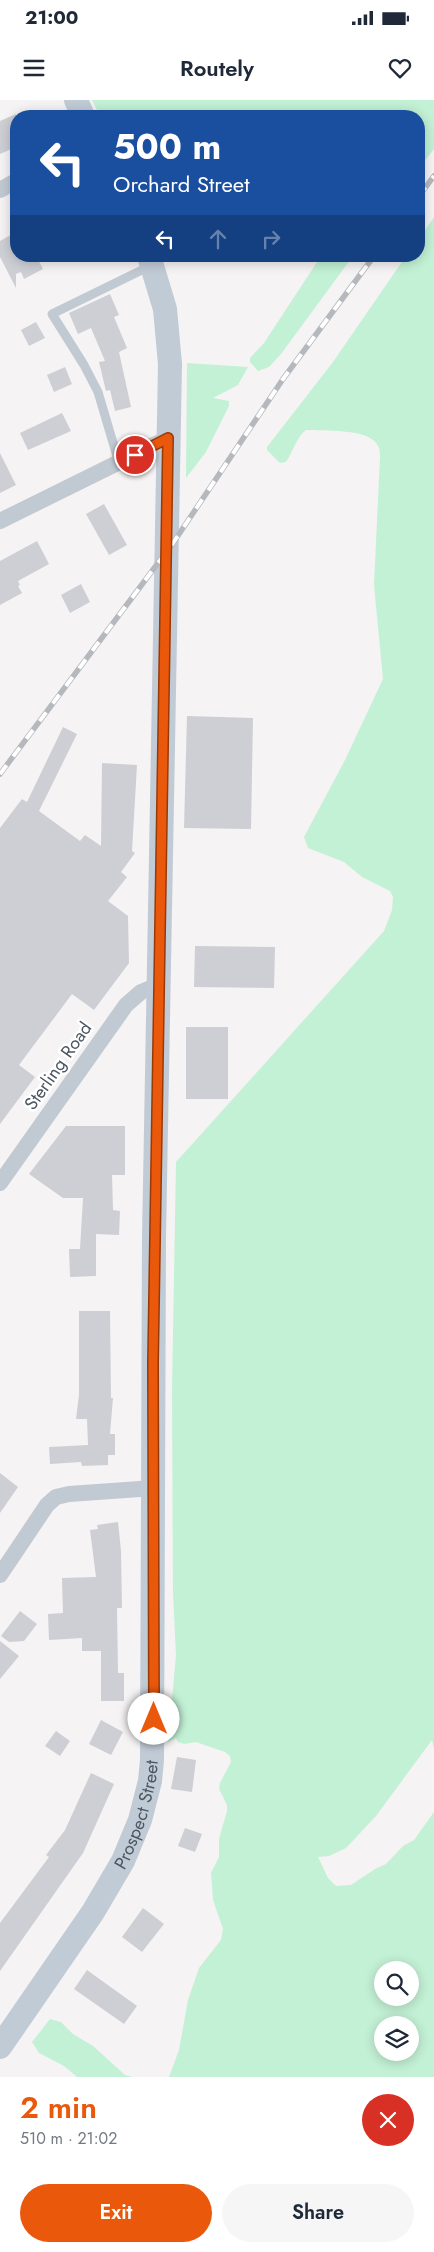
<!DOCTYPE html>
<html lang="en">
<head>
<meta charset="utf-8">
<style>
	:root { --surface:#fff; --page:#f6f6f7; --text:#1f2937; --muted:#747a83; --accent:#ea580c }
	body { margin:0; font-family:Jost,sans-serif; background:var(--page); color:var(--text); height:100vh; display:flex; flex-direction:column; font-size:19px; white-space:nowrap }
	* { box-sizing:border-box; margin:0 }
	p { font-size:16px; color:var(--muted) }
	.icon { flex:none; width:28px; height:28px; fill:none; stroke:currentColor; stroke-width:2; stroke-linecap:round; stroke-linejoin:round }
	.map { position:relative; height:1977px; overflow:hidden }
	.drawer { display:flex; flex-direction:column; background:var(--surface); flex:1 }
	.drawer>* { flex:none }
	.top-card { position:absolute; left:10px; top:10px; width:415px; height:152px; border-radius:20px; box-shadow:0 2px 12px #0003; background:#1a4fa0; color:#fff; overflow:hidden }
	.buttons { position:absolute; left:374px; top:1861px; display:grid; gap:10px }
	.buttons a { display:grid; place-items:center; width:45px; height:45px; border-radius:50%; background:var(--surface); box-shadow:0 2px 12px #0003; font-size:25px }
	.pin { position:absolute; display:grid; place-items:center; width:42px; height:42px; color:#fff; margin:-21px; border:2px solid #fff; border-radius:50%; box-shadow:0 1px 5px #0007 }
	.me { position:absolute; width:55px; margin:-28px; rotate:0deg; stroke-linejoin:round; filter:drop-shadow(0 0 4px #0008) }
	.turn { display:flex; align-items:center; gap:18px; height:105px; padding:0 20px; font-size:22px }
	.turn .icon { width:65px; height:65px; stroke-width:2.5 }
	.turn b { display:block; font-size:35px; line-height:42px }
	.lanes { display:flex; align-items:center; height:48px; padding:0 20px; background:#0003; justify-content:center; gap:25px; direction:ltr }
	.lanes .off { opacity:.35 }
	.round { display:grid; place-items:center; flex:none; width:52px; height:52px; border-radius:26px; background:var(--page) }
	.overview { display:flex; align-items:center; justify-content:space-between; height:85px; padding:0 20px }
	h1 { font-size:30px; font-weight:600; line-height:38px; color:var(--accent) }
	.cta { display:flex; gap:10px; margin-top:auto; padding:10px 20px }
	.cta a { flex:1; height:58px; border-radius:30px; background:var(--accent); color:#fff; font-size:20px; font-weight:600; line-height:58px; text-align:center }
	.cta a+a { background:var(--page); color:var(--text) }
	.status { display:flex; justify-content:space-between; align-items:center; height:35px; padding:0 25px; background:var(--surface); direction:ltr }
	.status svg { height:14px; fill:currentColor }
	header { display:flex; justify-content:space-between; align-items:center; height:65px; padding:0 20px; background:var(--surface); font-size:22px; font-weight:600 }
	.map>svg:first-child { display:block }
	.green { fill:#c3f1d5; fill-rule:evenodd }
	.building { fill:#cdcfd5 }
	.lines { fill:none; stroke-linecap:round; stroke-linejoin:round }
	.lane { stroke:#c1cad2; stroke-width:9 }
	.street { stroke:#c1cad2; stroke-width:16 }
	.secondary { stroke:#c1cbd6; stroke-width:24 }
	.rail-casing { stroke:#b5b8bd; stroke-width:5.5 }
	.rail { stroke:#fff; stroke-width:4; stroke-dasharray:11; stroke-linecap:butt }
	.route-casing { stroke:#983908; stroke-width:12 }
	.route { stroke:#ea580c; stroke-width:9 }
	.labels { text-anchor:middle; dominant-baseline:central; stroke-width:5; stroke-linejoin:round; paint-order:stroke }
	.street-label { font-size:18px; fill:#4a5661; stroke:#fff }
</style>
</head>
<body>
<div class="status"><b>21:00</b><svg viewBox="0 0 49 12"><path d="M0 12V9h3v3zM5 12V6h3v6zM10 12V3h3v9zM15 12V0h3v12zM26 1h20v11H26zM47 4h2v5h-2z"/></svg></div>
<header><svg class="icon" aria-label="menu" viewBox="0 0 24 24"><path d="M4 6h16M4 12h16M4 18h16"/></svg>Routely<svg class="icon" aria-label="heart" viewBox="0 0 24 24"><path d="M12 20l-8-8c-3-5 5-10 8-4 3-6 11-1 8 4z"/></svg></header>
<div class="map">
<svg width="434" height="1977" viewBox="0 0 434 1977">
	<rect width="100%" height="100%" fill="#f5f3f3"/>
	<path class="green" d="M 92,0 L 434,0 L 434,49 L 419,68 L 419,16 L 312,16 L 279,11 L 263,16 L 100,16 Z
		M 434,117 L 434,1649 L 432,1640 L 376,1716 L 346,1748 L 329,1756 L 318,1757 L 328,1778 L 336,1786 L 351,1785 L 375,1769 L 386,1764 L 403,1746 L 414,1740 L 434,1712 L 434,1977 L 169,1977 L 179,1950 L 188,1900 L 199,1868 L 221,1840 L 223,1829 L 213,1800 L 211,1773 L 219,1757 L 219,1739 L 227,1711 L 227,1705 L 219,1689 L 220,1683 L 231,1662 L 230,1656 L 225,1652 L 196,1642 L 184,1644 L 178,1642 L 176,1638 L 168,1642 L 176,1556 L 173,1493 L 172,1291 L 176,1062 L 384,831 L 392,810 L 393,797 L 390,791 L 362,777 L 344,762 L 308,748 L 304,737 L 345,660 L 383,579 L 374,485 L 380,358 C 380,354 380,349 378,346 C 371,328 322,331 306,330 C 298,335 292,353 286,362 L 280,363 L 267,350 L 267,347 L 333,262 L 406,156 L 419,156 L 419,139 ZM 382,1870 L 410,1870 L 410,1898 L 382,1898 ZM 382,1925 L 410,1925 L 410,1952 L 382,1952 Z
		M 321,156 L 353,156 L 281,254 L 269,267 L 258,271 L 250,262 L 250,258 L 264,243 Z
		M 187,263 L 248,267 L 238,285 L 213,298 L 229,301 L 229,306 L 206,352 L 186,378 Z
		M 50,1919 L 61,1922 L 73,1934 L 93,1946 L 125,1975 L 133,1977 L 77,1977 L 64,1966 L 39,1953 L 32,1942 Z"/>
	<path class="building" d="M 16,14 L 16,47 L 0,54 L 0,21 Z
		M 16,132 L 16,156 L 36,156 L 43,169 L 24,179 L 21,172 L 16,174 L 16,188 L 0,157 L 0,141 Z
		M 110,194 L 119,215 L 114,217 L 127,248 L 119,252 L 131,307 L 115,311 L 110,290 L 106,291 L 99,262 L 105,261 L 91,228 L 78,234 L 69,213 Z
		M 36,222 L 45,238 L 29,246 L 21,230 Z
		M 65,267 L 72,284 L 54,292 L 47,275 Z
		M 62,313 L 71,331 L 28,350 L 20,333 Z
		M 0,353 L 16,385 L 0,393 Z
		M 104,404 L 127,445 L 109,455 L 86,414 Z
		M 37,441 L 49,464 L 18,481 L 20,485 L 18,486 L 22,493 L 0,505 L 0,461 Z
		M 81,484 L 90,502 L 70,513 L 61,495 Z
		M 187,616 L 253,618 L 251,729 L 184,728 Z
		M 63,627 L 77,634 L 39,711 L 80,741 L 85,735 L 101,746 L 102,663 L 137,665 L 132,751 L 135,753 L 121,772 L 127,777 L 108,801 L 128,816 L 129,863 L 94,910 L 72,894 L 19,965 L 35,977 L 0,1024 L 0,728 L 22,699 L 27,702 Z
		M 195,846 L 275,847 L 274,888 L 194,887 Z
		M 186,927 L 228,927 L 228,999 L 186,999 Z
		M 66,1026 L 125,1026 L 125,1075 L 112,1075 L 113,1110 L 120,1111 L 119,1135 L 96,1134 L 96,1176 L 70,1177 L 69,1149 L 80,1149 L 83,1098 L 63,1098 L 29,1074 Z
		M 79,1211 L 110,1211 L 111,1298 L 113,1298 L 110,1334 L 115,1334 L 115,1355 L 108,1355 L 108,1365 L 82,1366 L 81,1362 L 50,1364 L 49,1347 L 88,1345 L 87,1319 L 76,1319 L 79,1295 Z
		M 0,1373 L 18,1387 L 0,1413 Z
		M 118,1422 L 121,1451 L 122,1508 L 117,1508 L 118,1573 L 124,1573 L 124,1601 L 101,1601 L 101,1551 L 82,1551 L 82,1538 L 49,1540 L 48,1514 L 63,1513 L 62,1478 L 96,1477 L 90,1430 L 98,1429 L 97,1425 Z
		M 20,1511 L 37,1524 L 24,1541 L 9,1542 L 1,1536 Z
		M 0,1541 L 19,1556 L 0,1579 Z
		M 101,1620 L 123,1632 L 111,1655 L 89,1644 Z
		M 56,1631 L 70,1641 L 60,1656 L 45,1646 Z
		M 177,1657 L 196,1660 L 192,1692 L 171,1689 Z
		M 91,1673 L 114,1684 L 83,1753 L 0,1871 L 0,1823 L 49,1757 L 46,1755 L 65,1730 Z
		M 185,1728 L 202,1734 L 195,1752 L 178,1746 Z
		M 143,1808 L 164,1824 L 142,1852 L 122,1837 Z
		M 87,1870 L 137,1906 L 124,1924 L 74,1889 Z"/>
	<g class="lines">
		<path class="lane" d="M 119,363 L 98,292 L 84,265 L 52,214 L 150,166"/>
		<path class="street" d="M 0,90 L 16,81
			M 0,421 L 168,338
			M 0,1083 L 126,905 L 141,892 L 160,884
			M 0,1475 L 47,1405 L 56,1397 L 69,1394 L 154,1388"/>
		<g class="secondary">
			<path d="M 76,0 L 83,16"/>
			<path id="s1" d="M 0,1947 L 93,1812 L 123,1761 L 140,1720 L 150,1681 L 152,1660 L 154,1137 L 170,264 L 165,209 L 149,156"/>
		</g>
		<defs>
			<path id="rail" d="M 419,96 L 434,76
				M 0,674 L 173,443 L 283,279 L 374,156"/>
		</defs>
		<use href="#rail" class="rail-casing"/>
		<use href="#rail" class="rail"/>
	</g>
	<g class="lines">
		<defs>
			<path id="route" d="M 135,355 L 168,338 L 153,1263 L 154,1619"/>
		</defs>
		<use href="#route" class="route-casing"/>
		<use href="#route" class="route"/>
	</g>
	<g class="labels">
		<g class="street-label">
			<text transform="translate(58 966) rotate(-55)">Sterling Road</text>
			<text stroke="none"><textPath href="#s1" startOffset="272">Prospect Street</textPath></text>
		</g>
	</g>
</svg>
<div class="buttons">
<a><svg class="icon" aria-label="search" viewBox="0 0 24 24"><circle cx="10" cy="10" r="6"/><path d="M15 15l6 6"/></svg></a>
<a><svg class="icon" aria-label="layers" viewBox="0 0 24 24"><path d="M12 4l9 5-9 5-9-5zM3 14l9 5 9-5"/></svg></a>
</div>
<div class="pin" style="left:135px;top:355px;background:#d93025"><svg class="icon" aria-label="arrive" viewBox="0 0 24 24"><path d="M6 21V4h12l-3 4 3 4H6"/></svg></div>
<svg class="me" style="left:154px;top:1619px" viewBox="-20 -20 40 40"><circle r="19" fill="#fff"/><path d="M0-13L10 11 0 6-10 11z" fill="#ea580c"/></svg>
<div class="top-card">
<div class="turn"><svg class="icon" aria-label="left" viewBox="0 0 24 24"><path d="M17 20v-9H6M10 6l-5 5 5 5"/></svg><div><b>500 m</b>Orchard Street</div></div>
<div class="lanes"><svg class="icon" aria-label="left" viewBox="0 0 24 24"><path d="M17 20v-9H6M10 6l-5 5 5 5"/></svg><svg class="icon off" aria-label="ahead" viewBox="0 0 24 24"><path d="M12 20V5M6 11l6-6 6 6"/></svg><svg class="icon off" aria-label="right" viewBox="0 0 24 24"><path d="M7 20v-9h11M14 6l5 5-5 5"/></svg></div>
</div>
</div>
<section class="drawer">
<div class="overview"><div><h1>2 min</h1><p>510 m · 21:02</p></div><a class="round" style="background:#d93025;color:#fff"><svg class="icon" aria-label="close" viewBox="0 0 24 24"><path d="M6 6l12 12M18 6L6 18"/></svg></a></div>
<div class="cta"><a>Exit</a><a>Share</a></div>
</section>
</body>
</html>
